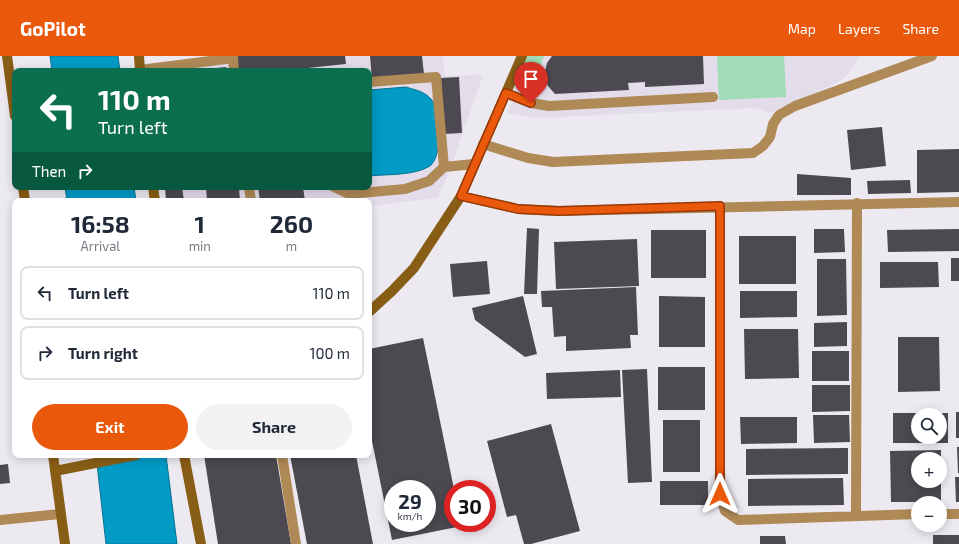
<!DOCTYPE html>
<html lang="en">
<head>
<meta charset="utf-8">
<style>
	:root { --surface:#fff; --page:#f2f2f3; --text:#1f2937; --muted:#747a83; --line:#e0e1e3; --accent:#ea580c }
	body { margin:0; font-family:"Exo 2",sans-serif; background:var(--page); color:var(--text); height:100vh; display:flex; flex-direction:column; font-size:15px; white-space:nowrap }
	* { box-sizing:border-box; margin:0 }
	p { font-size:13px; color:var(--muted) }
	.icon { flex:none; width:22px; height:22px; fill:none; stroke:currentColor; stroke-width:2; stroke-linecap:round; stroke-linejoin:round }
	.map { position:relative; flex:1; overflow:hidden }
	.drawer { position:absolute; left:12px; top:142px; width:360px; height:260px; display:flex; flex-direction:column; background:var(--surface); border-radius:8px; box-shadow:0 2px 10px #0003 }
	.drawer>* { flex:none }
	.top-card { position:absolute; left:12px; top:12px; width:360px; height:122px; border-radius:8px; box-shadow:0 2px 10px #0003; background:#0b6e4f; color:#fff; overflow:hidden }
	.tools { position:absolute; left:911px; top:352px; display:grid; gap:8px }
	.tools a { display:grid; place-items:center; width:36px; height:36px; border-radius:50%; background:var(--surface); box-shadow:0 2px 10px #0003; font-size:20px }
	.speed { position:absolute; left:384px; top:424px; display:flex; gap:8px; font-size:20px; font-weight:700; text-align:center }
	.speed>* { display:grid; place-content:center; width:52px; height:52px; border-radius:50%; background:var(--surface); box-shadow:0 2px 10px #0003; line-height:1 }
	.speed small { font-size:10px; font-weight:400 }
	.speed .limit { border:6px solid #d22; background:#fff; color:#111 }
	.pin { position:absolute; display:grid; place-items:center; width:34px; height:34px; color:#fff; margin:-41px -17px; border-radius:50% 50% 50% 0; rotate:-45deg; box-shadow:0 0 4px #0007 }
	.pin .icon { rotate:45deg }
	.me { position:absolute; width:44px; margin:-22px; rotate:0deg; stroke-linejoin:round; filter:drop-shadow(0 0 3px #0008) }
	.turn { display:flex; align-items:center; gap:14px; height:84px; padding:0 20px; font-size:18px }
	.turn .icon { width:52px; height:52px; stroke-width:2.5 }
	.turn b { display:block; font-size:28px; line-height:34px }
	.then { display:flex; align-items:center; height:38px; padding:0 20px; background:#0003; gap:8px; font-size:15px }
	.eta { display:flex; justify-content:space-evenly; align-items:center; height:68px; text-align:center }
	.eta b { font-size:24px; font-weight:700; line-height:28px }
	.action { display:flex; gap:8px; margin-top:auto; padding:8px 20px }
	.action a { flex:1; height:46px; border-radius:24px; background:var(--accent); color:#fff; font-size:16px; font-weight:700; line-height:46px; text-align:center }
	.action a+a { background:var(--page); color:var(--text) }
	ul { padding:0; list-style:none }
	li { display:flex; align-items:center; gap:12px; height:54px; margin:0 8px 6px; padding:0 12px; border:2px solid var(--line); border-radius:8px }
	li div { flex:1 }
	li b { display:block; font-size:15px }
	li em { font-style:normal }
	header { display:flex; align-items:center; gap:24px; box-sizing:border-box; height:56px; padding:0 20px; background:var(--accent); color:#fff }
	header strong { font-size:19px }
	nav { display:flex; gap:22px; margin-inline-start:auto; font-size:14px }
	.map>svg:first-child { display:block }
	.built { fill:#e3dceb }
	.green { fill:#a0dcb6 }
	.water { fill:#019bc6; stroke:#067291 }
	.building { fill:#4c4950; fill-rule:evenodd }
	.lines { fill:none; stroke-linecap:round; stroke-linejoin:round }
	.lane { stroke:#af8956; stroke-width:10 }
	.street { stroke:#af8956; stroke-width:10 }
	.secondary { stroke:#885d16; stroke-width:10 }
	.route-casing { stroke:#983908; stroke-width:10 }
	.route { stroke:#ea580c; stroke-width:7 }
</style>
</head>
<body>
<header>
<strong>GoPilot</strong>
<nav><a>Map</a><a>Layers</a><a>Share</a></nav>
</header>
<div class="map">
<svg width="959" height="488" viewBox="0 0 959 488">
	<rect width="100%" height="100%" fill="#ede9f1"/>
	<path class="built" d="M 216,0 L 443,0 L 445,20 L 483,19 L 451,111 L 438,142 L 369,150 L 369,145 L 174,145 L 173,131 L 369,131 L 369,15 L 162,15 L 161,6 Z
		M 525,0 L 860,0 L 846,20 L 835,28 L 778,55 L 769,57 L 755,52 L 535,62 L 507,57 L 515,41 L 514,27 Z"/>
	<path class="green" d="M 527,0 L 544,0 L 539,13 L 538,20 L 542,36 L 530,41 L 521,38 C 513,25 522,13 527,0 Z
		M 717,0 L 784,0 L 786,41 L 719,44 Z"/>
	<path class="water" d="M 50,0 L 118,0 L 120,15 L 52,15 Z
		M 406,31 C 415,34 424,35 431,43 C 441,54 443,100 430,110 C 414,120 387,118 369,120 L 369,34 Z
		M 65,131 L 134,131 L 136,145 L 67,145 Z
		M 96,399 L 166,399 L 177,488 L 106,488 Z"/>
	<path class="building" d="M 234,0 L 345,0 L 346,8 L 279,15 L 236,15 Z
		M 370,0 L 422,0 L 424,18 L 372,23 Z
		M 552,0 L 703,0 L 704,28 L 645,31 L 645,26 L 628,27 L 629,34 L 555,38 L 548,30 L 544,19 L 547,7 Z
		M 226,11 L 226,15 L 198,15 L 198,14 Z
		M 459,21 L 462,77 L 444,78 L 441,22 Z
		M 882,71 L 886,110 L 851,114 L 847,74 Z
		M 959,93 L 959,136 L 917,137 L 917,94 Z
		M 797,118 L 851,122 L 851,139 L 797,139 Z
		M 910,124 L 911,137 L 868,138 L 867,125 Z
		M 165,131 L 182,131 L 184,145 L 166,145 Z
		M 206,131 L 239,131 L 240,145 L 207,145 Z
		M 258,131 L 303,131 L 305,145 L 260,145 Z
		M 527,172 L 539,173 L 537,238 L 524,238 Z
		M 814,173 L 844,173 L 845,196 L 814,197 Z
		M 959,173 L 959,195 L 888,196 L 887,174 Z
		M 651,174 L 706,174 L 706,222 L 651,222 Z
		M 739,180 L 796,180 L 796,228 L 739,228 Z
		M 637,183 L 639,230 L 556,233 L 554,186 Z
		M 951,202 L 959,202 L 959,225 L 951,225 Z
		M 817,203 L 846,203 L 847,259 L 817,260 Z
		M 487,205 L 490,238 L 453,241 L 450,208 Z
		M 880,206 L 938,206 L 939,231 L 880,232 Z
		M 636,231 L 638,279 L 630,279 L 631,292 L 566,295 L 566,280 L 554,281 L 552,251 L 542,251 L 541,235 Z
		M 740,235 L 797,235 L 797,261 L 740,262 Z
		M 523,240 L 537,298 L 525,301 L 475,264 L 472,252 Z
		M 659,240 L 705,241 L 705,291 L 659,291 Z
		M 847,266 L 847,290 L 814,291 L 814,267 Z
		M 744,273 L 798,273 L 799,322 L 745,323 Z
		M 898,281 L 939,281 L 940,335 L 898,336 Z
		M 423,282 L 454,433 L 453,467 L 461,467 L 462,470 L 392,484 L 369,370 L 369,293 ZM 393,433 L 427,433 L 427,467 L 393,467 Z
		M 812,295 L 849,295 L 849,325 L 812,325 Z
		M 658,311 L 705,311 L 705,354 L 658,354 Z
		M 647,313 L 652,426 L 628,427 L 622,314 Z
		M 620,314 L 621,341 L 547,343 L 546,317 Z
		M 812,329 L 850,329 L 850,355 L 812,356 Z
		M 956,356 L 959,356 L 959,382 L 956,382 Z
		M 893,357 L 948,357 L 948,387 L 893,387 ZM 918,359 L 940,359 L 940,381 L 918,381 Z
		M 813,359 L 849,359 L 850,386 L 814,387 Z
		M 740,361 L 797,361 L 797,387 L 741,388 Z
		M 663,364 L 700,364 L 700,416 L 663,416 Z
		M 551,368 L 580,475 L 531,488 L 524,488 L 516,459 L 507,461 L 487,385 Z
		M 957,391 L 959,391 L 959,417 L 958,417 Z
		M 848,392 L 848,418 L 746,419 L 746,393 Z
		M 941,394 L 941,403 L 918,403 L 918,425 L 941,425 L 941,446 L 891,446 L 890,395 Z
		M 204,399 L 276,399 L 291,488 L 218,488 Z
		M 290,399 L 356,399 L 373,488 L 307,488 Z
		M 8,408 L 10,427 L 0,428 L 0,409 Z
		M 955,421 L 959,421 L 959,446 L 956,446 Z
		M 843,422 L 844,449 L 748,450 L 748,423 Z
		M 660,425 L 708,425 L 708,449 L 660,449 Z
		M 933,479 L 959,479 L 959,488 L 933,488 Z
		M 760,480 L 785,480 L 786,488 L 760,488 Z"/>
	<g class="lines">
		<path class="lane" d="M 140,14 L 233,2 L 234,15
			M 369,26 L 436,21 L 444,111
			M 506,37 L 531,47 L 549,50 L 713,41
			M 249,131 L 251,145
			M 334,131 L 349,138 L 405,133 L 429,125 L 444,111 L 474,108
			M 282,399 L 296,488"/>
		<path class="street" d="M 483,88 L 528,102 L 553,106 L 753,97 L 763,90 L 770,81 L 773,68 L 779,59 L 795,50 L 932,0
			M 461,140 L 518,153 L 559,155 L 959,146
			M 720,150 L 720,438 L 725,455 L 738,464 L 918,458
			M 940,458 L 959,458
			M 856,459 L 857,147
			M 0,464 L 60,458"/>
		<path class="secondary" d="M 7,0 L 15,60
			M 139,0 L 140,15
			M 23,131 L 25,145
			M 153,131 L 155,145
			M 369,256 L 392,235 L 414,212 L 461,140 L 522,0
			M 53,399 L 65,488
			M 184,399 L 201,488
			M 55,415 L 136,399"/>
	</g>
	<g class="lines">
		<defs>
			<path id="route" d="M 531,47 L 506,37 L 461,140 L 518,153 L 559,155 L 720,150 L 720,438"/>
		</defs>
		<use href="#route" class="route-casing"/>
		<use href="#route" class="route"/>
	</g>
</svg>
<div class="tools">
<a><svg class="icon" aria-label="search" viewBox="0 0 24 24"><circle cx="10" cy="10" r="6"/><path d="M15 15l6 6"/></svg></a>
<a>+</a>
<a>−</a>
</div>
<div class="speed"><div>29<small>km/h</small></div><div class="limit">30</div></div>
<div class="pin" style="left:531px;top:47px;background:#d93025"><svg class="icon" aria-label="arrive" viewBox="0 0 24 24"><path d="M6 21V4h12l-3 4 3 4H6"/></svg></div>
<svg class="me" style="left:720px;top:438px" viewBox="-20 -20 40 40"><path d="M0-17L14 15 0 8-14 15z" fill="#ea580c" stroke="#fff" stroke-width="4"/></svg>
<div class="top-card">
<div class="turn"><svg class="icon" aria-label="left" viewBox="0 0 24 24"><path d="M17 20v-9H6M10 6l-5 5 5 5"/></svg><div><b>110 m</b>Turn left</div></div>
<div class="then">Then<svg class="icon" aria-label="right" viewBox="0 0 24 24"><path d="M7 20v-9h11M14 6l5 5-5 5"/></svg></div>
</div>
<section class="drawer">
<div class="eta">
<div><b>16:58</b><p>Arrival</p></div>
<div><b>1</b><p>min</p></div>
<div><b>260</b><p>m</p></div>
</div>
<ul>
<li><svg class="icon" aria-label="left" viewBox="0 0 24 24"><path d="M17 20v-9H6M10 6l-5 5 5 5"/></svg><div><b>Turn left</b></div><em>110 m</em></li>
<li><svg class="icon" aria-label="right" viewBox="0 0 24 24"><path d="M7 20v-9h11M14 6l5 5-5 5"/></svg><div><b>Turn right</b></div><em>100 m</em></li>
</ul>
<div class="action"><a>Exit</a><a>Share</a></div>
</section>
</div>
</body>
</html>
